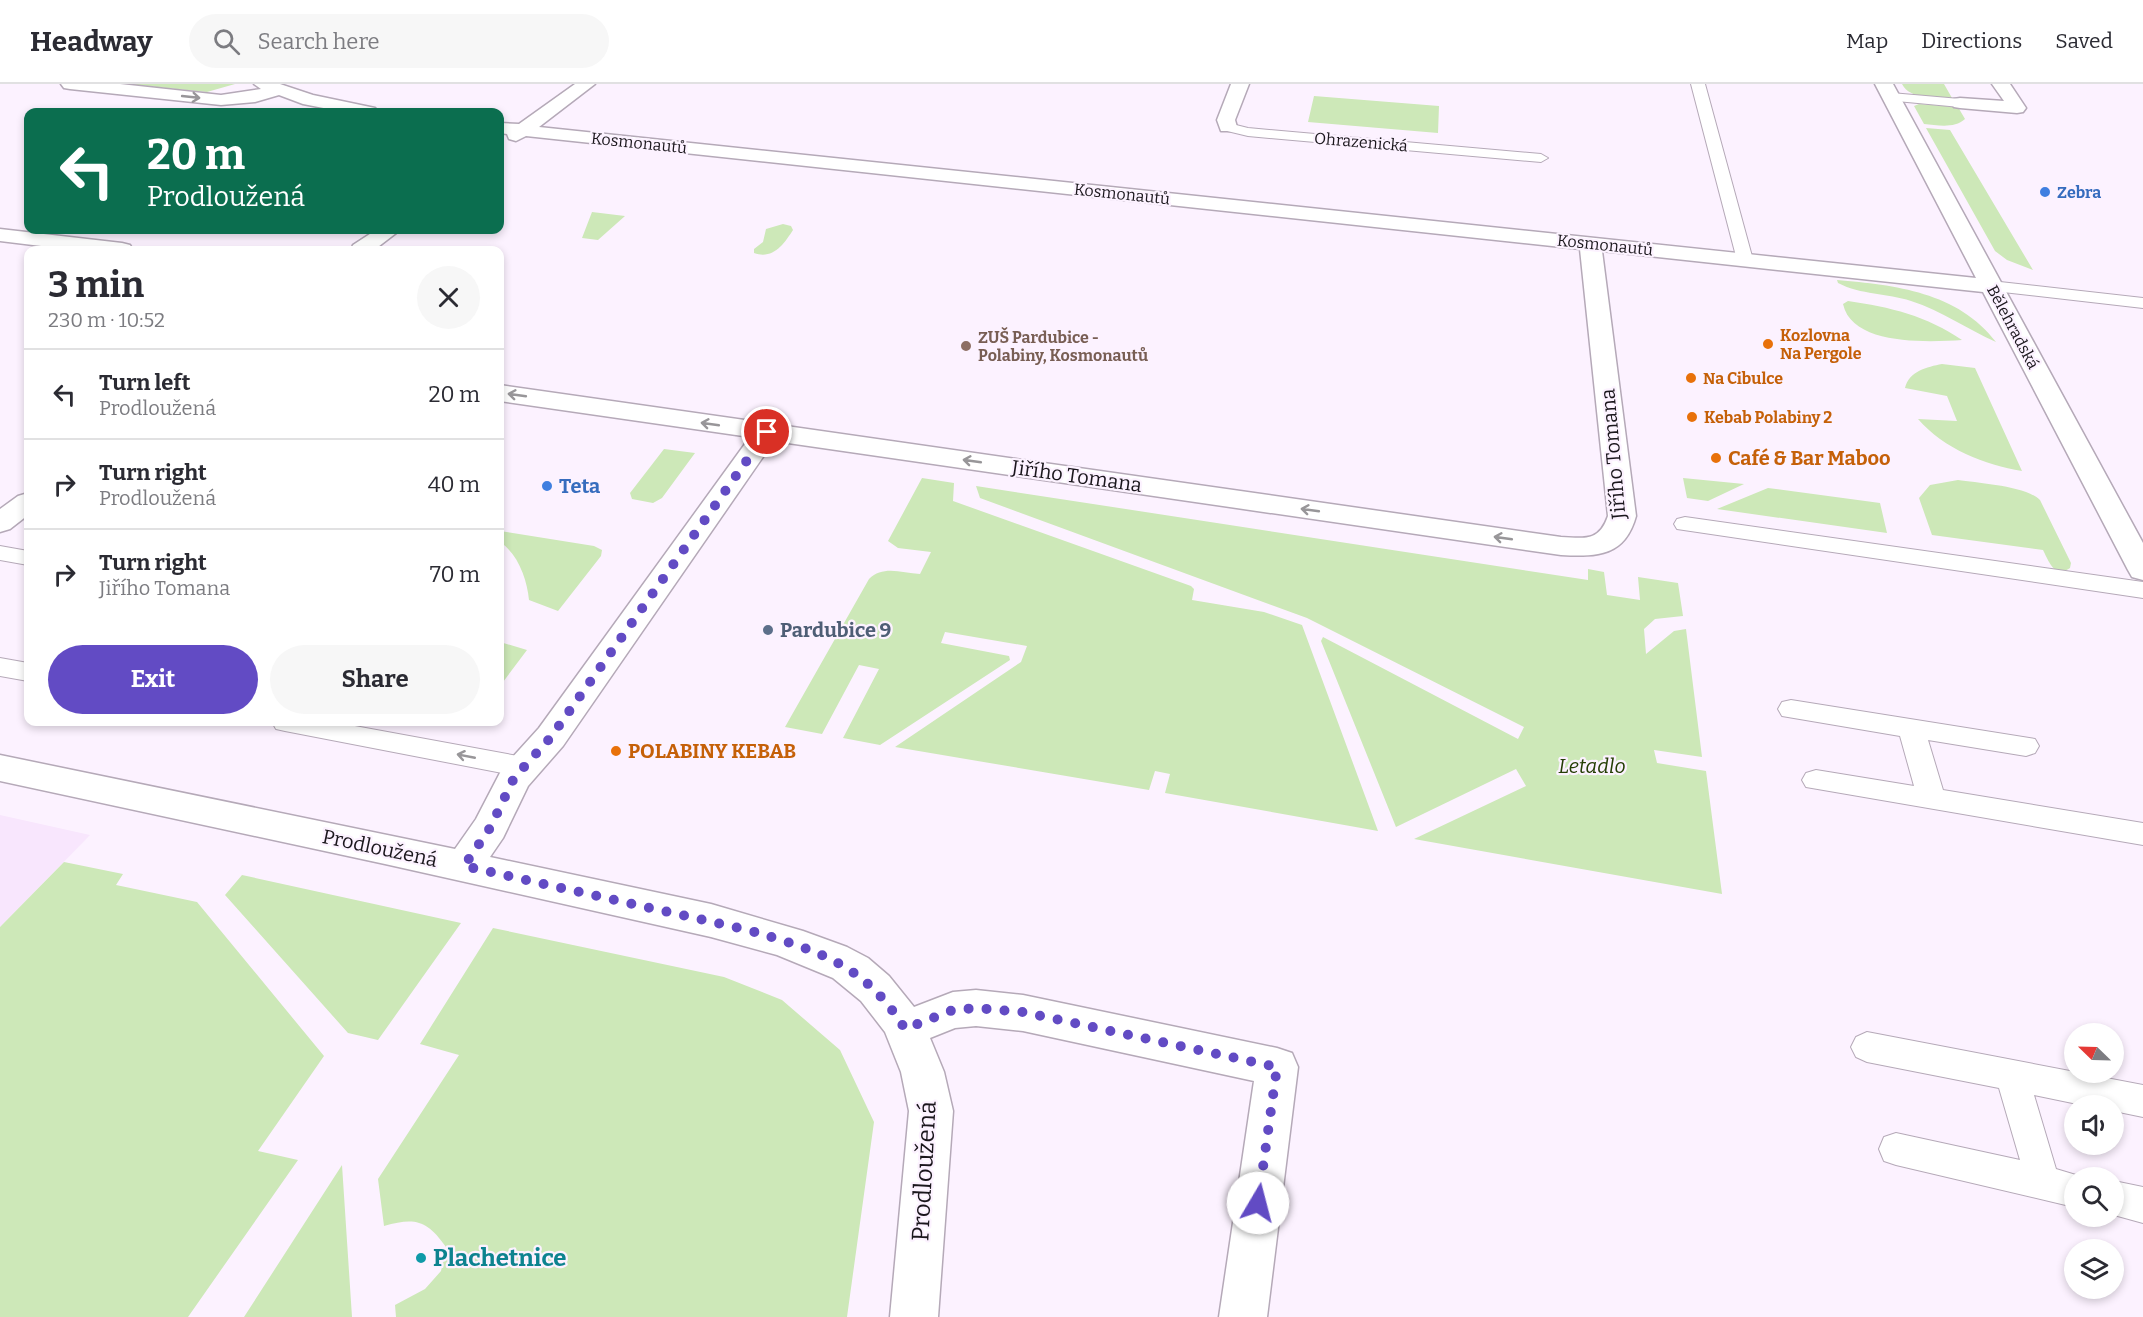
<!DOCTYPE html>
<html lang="en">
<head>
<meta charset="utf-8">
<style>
	:root { --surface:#fff; --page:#f7f7f7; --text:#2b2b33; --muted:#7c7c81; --line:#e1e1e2; --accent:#624bc4 }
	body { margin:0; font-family:Bitter,serif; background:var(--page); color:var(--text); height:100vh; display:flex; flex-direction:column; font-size:22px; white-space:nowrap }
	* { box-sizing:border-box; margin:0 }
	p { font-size:20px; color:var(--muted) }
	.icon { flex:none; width:33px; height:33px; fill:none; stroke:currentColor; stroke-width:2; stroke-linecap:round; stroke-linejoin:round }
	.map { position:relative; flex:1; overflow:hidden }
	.drawer { position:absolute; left:24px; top:162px; width:480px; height:480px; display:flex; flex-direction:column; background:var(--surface); border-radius:12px; box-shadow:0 3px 9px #0003 }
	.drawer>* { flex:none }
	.guide { position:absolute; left:24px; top:24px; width:480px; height:126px; border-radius:12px; box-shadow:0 3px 9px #0003; background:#0b6e4f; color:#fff; overflow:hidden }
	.needle { width:39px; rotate:293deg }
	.fabs { position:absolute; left:2064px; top:939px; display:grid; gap:12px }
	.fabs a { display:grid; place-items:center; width:60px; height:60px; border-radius:50%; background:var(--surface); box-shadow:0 3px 9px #0003; font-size:30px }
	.pin { position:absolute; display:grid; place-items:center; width:51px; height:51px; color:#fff; margin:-26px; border:3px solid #fff; border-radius:50%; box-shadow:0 2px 6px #0007 }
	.me { position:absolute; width:66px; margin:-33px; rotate:8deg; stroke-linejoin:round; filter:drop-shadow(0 0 4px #0008) }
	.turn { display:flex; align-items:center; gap:21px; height:126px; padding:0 24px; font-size:27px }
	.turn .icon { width:78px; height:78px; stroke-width:2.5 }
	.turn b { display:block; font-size:42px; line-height:51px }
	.round { display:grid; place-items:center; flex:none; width:63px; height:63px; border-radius:32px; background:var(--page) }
	.summary { display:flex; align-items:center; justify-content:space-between; height:102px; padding:0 24px }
	h1 { font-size:36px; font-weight:700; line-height:45px }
	.action { display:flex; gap:12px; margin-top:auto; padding:12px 24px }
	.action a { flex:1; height:69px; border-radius:36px; background:var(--accent); color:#fff; font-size:24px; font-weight:700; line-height:69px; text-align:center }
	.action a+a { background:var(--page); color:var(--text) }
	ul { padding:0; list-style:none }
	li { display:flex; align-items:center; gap:18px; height:90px; padding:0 24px; border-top:2px solid var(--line) }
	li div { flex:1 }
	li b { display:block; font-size:22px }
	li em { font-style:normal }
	header { display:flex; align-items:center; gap:36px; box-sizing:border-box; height:84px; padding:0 30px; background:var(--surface); border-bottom:2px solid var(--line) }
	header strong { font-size:28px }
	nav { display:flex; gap:33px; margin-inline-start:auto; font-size:21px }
	.search { width:420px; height:54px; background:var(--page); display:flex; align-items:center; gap:15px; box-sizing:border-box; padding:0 21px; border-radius:33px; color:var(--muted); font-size:22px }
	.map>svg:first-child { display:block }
	.built { fill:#f8e6fd }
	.green { fill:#cde8b8 }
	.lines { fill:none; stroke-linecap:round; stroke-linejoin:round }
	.lane-casing { stroke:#b5a9b8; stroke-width:2 }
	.street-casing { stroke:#b5a9b8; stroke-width:3 }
	.lane { fill:#fff; fill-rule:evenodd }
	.street { fill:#fff; fill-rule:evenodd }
	.oneway { stroke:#989699 }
	.route { stroke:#624bc4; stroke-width:10; stroke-dasharray:0 18 }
	.shop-dot { fill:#3f7fe0; stroke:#fcf2ff; stroke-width:2 }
	.food-dot { fill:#e8710a; stroke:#fcf2ff; stroke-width:2 }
	.education-dot { fill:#8d6e63; stroke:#fcf2ff; stroke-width:2 }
	.service-dot { fill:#5c6f8a; stroke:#fcf2ff; stroke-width:2 }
	.culture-dot { fill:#0f9aa8; stroke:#fcf2ff; stroke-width:2 }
	.labels { text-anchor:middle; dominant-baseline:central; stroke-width:4.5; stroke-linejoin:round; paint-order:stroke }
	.far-street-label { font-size:16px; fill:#1a161c; stroke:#fcf2ff }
	.far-shop-label { font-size:16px; font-weight:bold; fill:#366cbe; stroke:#fcf2ff; text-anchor:start }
	.far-food-label { font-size:16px; font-weight:bold; fill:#c56008; stroke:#fcf2ff; text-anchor:start }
	.far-education-label { font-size:16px; font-weight:bold; fill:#785e54; stroke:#fcf2ff; text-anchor:start }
	.street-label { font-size:20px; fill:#1a161c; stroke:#fcf2ff }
	.food-label { font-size:20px; font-weight:bold; fill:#c56008; stroke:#fcf2ff; text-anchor:start }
	.shop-label { font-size:20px; font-weight:bold; fill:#366cbe; stroke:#fcf2ff; text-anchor:start }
	.service-label { font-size:20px; font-weight:bold; fill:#4e5e75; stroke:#fcf2ff; text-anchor:start }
	.park-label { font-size:20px; font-style:italic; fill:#253e04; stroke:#fcf2ff }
	.near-street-label { font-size:24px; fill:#1a161c; stroke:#fcf2ff }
	.near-culture-label { font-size:24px; font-weight:bold; fill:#0d838f; stroke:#fcf2ff; text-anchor:start }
</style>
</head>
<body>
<header>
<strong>Headway</strong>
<div class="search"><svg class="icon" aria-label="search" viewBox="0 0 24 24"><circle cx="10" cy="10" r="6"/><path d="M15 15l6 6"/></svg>Search here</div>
<nav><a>Map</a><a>Directions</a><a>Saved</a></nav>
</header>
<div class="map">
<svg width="2143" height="1233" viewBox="0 0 2143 1233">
	<rect width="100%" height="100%" fill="#fcf2ff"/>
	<path class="built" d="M 0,731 L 90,751 L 0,843 Z"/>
	<path class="green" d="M 127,0 L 235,0 L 207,8 Z
		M 1902,0 L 1944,0 L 1952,14 C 1936,13 1910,16 1902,0 Z
		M 1314,12 L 1439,22 L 1438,49 L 1308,38 Z
		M 1919,20 L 1958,23 L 1965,35 C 1954,45 1937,41 1924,40 L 1914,22 Z
		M 1926,44 L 1950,46 L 2033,186 L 2007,176 L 1995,167 Z
		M 592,128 L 625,132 L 598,156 L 582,154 Z
		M 783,140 L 791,142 L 793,146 C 784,160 773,176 754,169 L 754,165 L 763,158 L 766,145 Z
		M 1837,196 C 1895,201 1958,208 1996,258 C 1967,245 1942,227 1911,217 C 1887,209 1861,211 1838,199 Z
		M 1848,217 C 1890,223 1927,232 1962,256 C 1928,258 1852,262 1843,220 Z
		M 1942,280 L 1975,284 L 2022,387 C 1985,381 1944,365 1918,335 L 1957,337 L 1947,312 L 1905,304 C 1909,287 1927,283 1942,280 Z
		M 664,365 L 695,369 L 662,414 L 653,419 L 632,415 L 630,409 Z
		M 922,394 L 954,399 L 953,417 L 1191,502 L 1194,505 L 1192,516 L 1264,528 L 1302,541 L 1378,747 L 1165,709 L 1170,690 L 1155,687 L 1149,706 L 895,663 L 1021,578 L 1027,562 L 945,548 L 941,559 L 1009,572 L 1010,576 L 880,661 L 843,654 L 879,585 L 859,581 L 822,650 L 785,643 L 869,495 C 883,481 902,489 920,490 L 931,468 L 898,464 L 888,457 Z
		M 1683,394 L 1744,400 L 1708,417 L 1687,414 Z
		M 1958,396 C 1978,399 2026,402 2040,416 L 2071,479 L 2070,484 C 2055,495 2049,478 2043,466 L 1932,451 L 1919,414 L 1930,401 Z
		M 976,402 L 1588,496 L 1588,485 L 1604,488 L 1607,511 L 1640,516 L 1638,493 L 1678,499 L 1683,532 L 1655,535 L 1644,545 L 1646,570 L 1674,547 L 1686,545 L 1702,673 L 1654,666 L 1657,679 L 1706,687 L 1722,810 L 1414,755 L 1526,702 L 1516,685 L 1396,743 L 1321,557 L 1323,553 L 1518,655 L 1524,643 L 1307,534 L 980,414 Z
		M 1768,404 L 1880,419 L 1887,449 L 1717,425 Z
		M 500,447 L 594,462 L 602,466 L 601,472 L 558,527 L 529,516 C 527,495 518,470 500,458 Z
		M 500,558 L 527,566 L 500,602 Z
		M 64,778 L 123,790 L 116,801 L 197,818 L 324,972 L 258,1067 L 298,1076 L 188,1233 L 0,1233 L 0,843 Z
		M 242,791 L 461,839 L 378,956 L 348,949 L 225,811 Z
		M 493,844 L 724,893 L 782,916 L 840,966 L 874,1038 L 847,1233 L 396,1233 L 395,1221 L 425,1205 L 441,1187 L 446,1163 C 427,1136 415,1133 384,1142 L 378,1095 L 459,971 L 420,960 Z
		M 342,1081 L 352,1233 L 244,1233 Z"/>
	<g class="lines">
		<defs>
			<path id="lane" d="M 1691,0 L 1705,0 L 1753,176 L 1751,180 L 1739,180 L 1737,176 Z
				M 1891,9 L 1960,15 L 1967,19 L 1960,23 L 1886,16 L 1884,13 Z
				M 1228,39 L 1248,44 L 1541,70 L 1548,74 L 1541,78 L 1248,52 L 1223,46 L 1221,43 L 1223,40 Z
				M 1991,197 L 2143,214 L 2143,224 L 1985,206 L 1982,202 L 1985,198 Z
				M 1685,433 L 2143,498 L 2143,514 L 1677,445 L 1674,440 L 1677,435 Z
				M 0,462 L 28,467 L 28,481 L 0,476 Z
				M 0,574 L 28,579 L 28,597 L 0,592 Z
				M 1791,616 L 2035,655 L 2039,662 L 2035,669 L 2026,672 L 1928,656 L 1943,706 L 2143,739 L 2143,761 L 1806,703 L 1802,696 L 1806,689 L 1816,686 L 1914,702 L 1900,652 L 1782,632 L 1778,625 L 1782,618 Z
				M 272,638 L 333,638 L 523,673 L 532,676 L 536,683 L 532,690 L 523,693 L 285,647 L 276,645 Z
				M 1867,948 L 2143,1001 L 2143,1033 L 2114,1027 L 2114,1022 L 2087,1022 L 2034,1011 L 2056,1085 L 2086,1094 L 2074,1094 L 2074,1123 L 1896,1081 L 1884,1077 L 1879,1065 L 1884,1053 L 1896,1049 L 2020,1076 L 1999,1004 L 1867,978 L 1856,973 L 1851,963 L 1856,953 Z
				M 2114,1097 L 2143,1103 L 2143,1139 L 2114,1131 Z"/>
			<path id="street" d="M 61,0 L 120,0 L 221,11 L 261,5 L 254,0 L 280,0 L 313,11 L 375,24 L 378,28 L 344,28 L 303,20 L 279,11 L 255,18 L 221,21 L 70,5 L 64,4 Z
				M 575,0 L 595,0 L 539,43 L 1976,194 L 1875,0 L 1893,0 L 2143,459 L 2143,496 L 2132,493 L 2128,486 L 1983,208 L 1602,167 L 1636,432 C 1625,472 1598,473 1561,471 L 774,357 L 563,662 L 528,702 L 503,754 L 490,773 L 711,820 L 803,847 L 847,863 L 868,874 L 889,892 L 914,923 L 953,908 L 976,906 L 1023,911 L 1277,964 L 1292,969 L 1298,983 L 1267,1233 L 1219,1233 L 1254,997 L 1023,947 L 976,942 L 955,944 L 930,954 L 944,988 L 953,1027 L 938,1233 L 890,1233 L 909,1027 L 901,988 L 885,948 L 861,917 L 833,894 L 777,871 L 711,853 L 385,780 L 0,697 L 0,671 L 455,765 L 476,735 L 502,685 L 539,644 L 750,353 L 500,317 L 500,301 L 1561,453 C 1585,454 1599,458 1608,432 L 1580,165 L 526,52 L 516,57 L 509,55 L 507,50 L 500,49 L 500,39 L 519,40 Z
				M 1231,0 L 1249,0 L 1235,36 L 1237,43 L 1235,47 L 1221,47 L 1217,36 Z
				M 1992,0 L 2010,0 L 2026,24 L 2023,28 L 2017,29 L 1960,24 L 1954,23 L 1951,19 L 1954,15 L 1960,14 L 2004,17 Z
				M 0,145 L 122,159 L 130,161 L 133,166 L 74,166 L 0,157 Z
				M 376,146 L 400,146 L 374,166 L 351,166 L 353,161 Z
				M 28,409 L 28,431 L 10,445 L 0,448 L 0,425 L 18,412 Z"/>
		</defs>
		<use href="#lane" class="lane-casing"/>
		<use href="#street" class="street-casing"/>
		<use href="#lane" class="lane"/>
		<use href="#street" class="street"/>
	</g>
	<defs><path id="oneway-shaft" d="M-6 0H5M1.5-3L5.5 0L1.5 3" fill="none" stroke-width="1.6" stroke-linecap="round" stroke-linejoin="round" transform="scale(1.5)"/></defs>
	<g class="oneway">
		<use href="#oneway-shaft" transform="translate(191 13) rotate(6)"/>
		<use href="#oneway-shaft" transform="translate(517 311) rotate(-172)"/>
		<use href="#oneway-shaft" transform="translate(710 340) rotate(-172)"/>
		<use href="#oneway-shaft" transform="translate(972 377) rotate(-172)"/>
		<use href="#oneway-shaft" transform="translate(1310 426) rotate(-172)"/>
		<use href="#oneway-shaft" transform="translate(1503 454) rotate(-172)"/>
		<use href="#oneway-shaft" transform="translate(466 672) rotate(-169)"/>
	</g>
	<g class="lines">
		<path class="route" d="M 767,348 L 551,653 L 514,694 L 490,744 L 464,782 L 748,846 C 818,867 865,880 905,945 L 953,926 L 976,924 L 1023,928 L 1277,983 L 1258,1119"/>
	</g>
	<g class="shop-dot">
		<circle cx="2045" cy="108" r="6"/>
		<circle cx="547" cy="402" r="6"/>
	</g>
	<g class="food-dot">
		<circle cx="1768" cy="260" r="6"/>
		<circle cx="1691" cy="294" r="6"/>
		<circle cx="1692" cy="333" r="6"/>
		<circle cx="1716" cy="374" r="6"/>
		<circle cx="616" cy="667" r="6"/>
	</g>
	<circle class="education-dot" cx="966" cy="262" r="6"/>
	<circle class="service-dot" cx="768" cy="546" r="6"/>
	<circle class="culture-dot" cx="421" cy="1174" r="6"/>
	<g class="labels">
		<g class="far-street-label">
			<text transform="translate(1361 58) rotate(5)">Ohrazenická</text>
			<text transform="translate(639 59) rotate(6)">Kosmonautů</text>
			<text transform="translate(1122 110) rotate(6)">Kosmonautů</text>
			<text transform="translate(1605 161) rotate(6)">Kosmonautů</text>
			<text transform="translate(2013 243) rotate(62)">Bělehradská</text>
		</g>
		<g class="far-shop-label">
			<text x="2057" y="108">Zebra</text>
		</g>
		<g class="far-food-label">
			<text x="1780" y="251">Kozlovna<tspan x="1780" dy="18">Na Pergole</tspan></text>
			<text x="1703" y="294">Na Cibulce</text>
			<text x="1704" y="333">Kebab Polabiny 2</text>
		</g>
		<g class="far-education-label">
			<text x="978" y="253">ZUŠ Pardubice -<tspan x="978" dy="18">Polabiny, Kosmonautů</tspan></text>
		</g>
		<g class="street-label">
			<text transform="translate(1613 370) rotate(-95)">Jiřího Tomana</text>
			<text transform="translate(1077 392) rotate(8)">Jiřího Tomana</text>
			<text transform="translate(380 764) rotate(12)">Prodloužená</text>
		</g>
		<g class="food-label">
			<text x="1728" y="374">Café &amp; Bar Maboo</text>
			<text x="628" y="667">POLABINY KEBAB</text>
		</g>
		<g class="shop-label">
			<text x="559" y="402">Teta</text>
		</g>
		<g class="service-label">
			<text x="780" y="546">Pardubice 9</text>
		</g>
		<g class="park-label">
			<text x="1592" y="682">Letadlo</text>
		</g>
		<g class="near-street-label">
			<text transform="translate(924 1087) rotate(-87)">Prodloužená</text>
		</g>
		<g class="near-culture-label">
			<text x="433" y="1174">Plachetnice</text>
		</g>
	</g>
</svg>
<div class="fabs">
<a><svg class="needle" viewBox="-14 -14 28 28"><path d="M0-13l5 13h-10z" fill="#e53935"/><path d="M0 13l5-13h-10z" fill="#7c7c81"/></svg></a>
<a><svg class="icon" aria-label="sound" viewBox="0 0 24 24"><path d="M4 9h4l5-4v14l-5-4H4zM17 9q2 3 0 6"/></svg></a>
<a><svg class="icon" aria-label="search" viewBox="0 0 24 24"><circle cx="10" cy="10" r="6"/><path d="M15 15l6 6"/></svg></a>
<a><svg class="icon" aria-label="layers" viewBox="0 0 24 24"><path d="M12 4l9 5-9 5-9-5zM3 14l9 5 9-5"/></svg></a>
</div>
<div class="pin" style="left:767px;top:348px;background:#d93025"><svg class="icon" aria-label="arrive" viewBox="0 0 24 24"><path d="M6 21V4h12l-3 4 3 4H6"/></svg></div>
<svg class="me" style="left:1258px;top:1119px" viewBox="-20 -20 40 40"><circle r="19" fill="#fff"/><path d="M0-13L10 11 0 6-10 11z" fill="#624bc4"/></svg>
<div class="guide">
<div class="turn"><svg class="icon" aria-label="left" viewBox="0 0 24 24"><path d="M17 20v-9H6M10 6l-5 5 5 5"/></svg><div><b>20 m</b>Prodloužená</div></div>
</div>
<section class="drawer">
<div class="summary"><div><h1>3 min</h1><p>230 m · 10:52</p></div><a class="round"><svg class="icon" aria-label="close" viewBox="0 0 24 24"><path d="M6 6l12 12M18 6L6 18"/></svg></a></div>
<ul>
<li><svg class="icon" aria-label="left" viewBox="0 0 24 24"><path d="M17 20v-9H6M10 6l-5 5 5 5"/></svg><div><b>Turn left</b><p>Prodloužená</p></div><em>20 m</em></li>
<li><svg class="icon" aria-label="right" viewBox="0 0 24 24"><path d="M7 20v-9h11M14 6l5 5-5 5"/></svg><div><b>Turn right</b><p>Prodloužená</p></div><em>40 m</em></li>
<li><svg class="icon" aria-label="right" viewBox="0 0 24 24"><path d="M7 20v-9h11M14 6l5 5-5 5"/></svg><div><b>Turn right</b><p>Jiřího Tomana</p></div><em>70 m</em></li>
</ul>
<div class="action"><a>Exit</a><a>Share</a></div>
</section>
</div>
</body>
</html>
